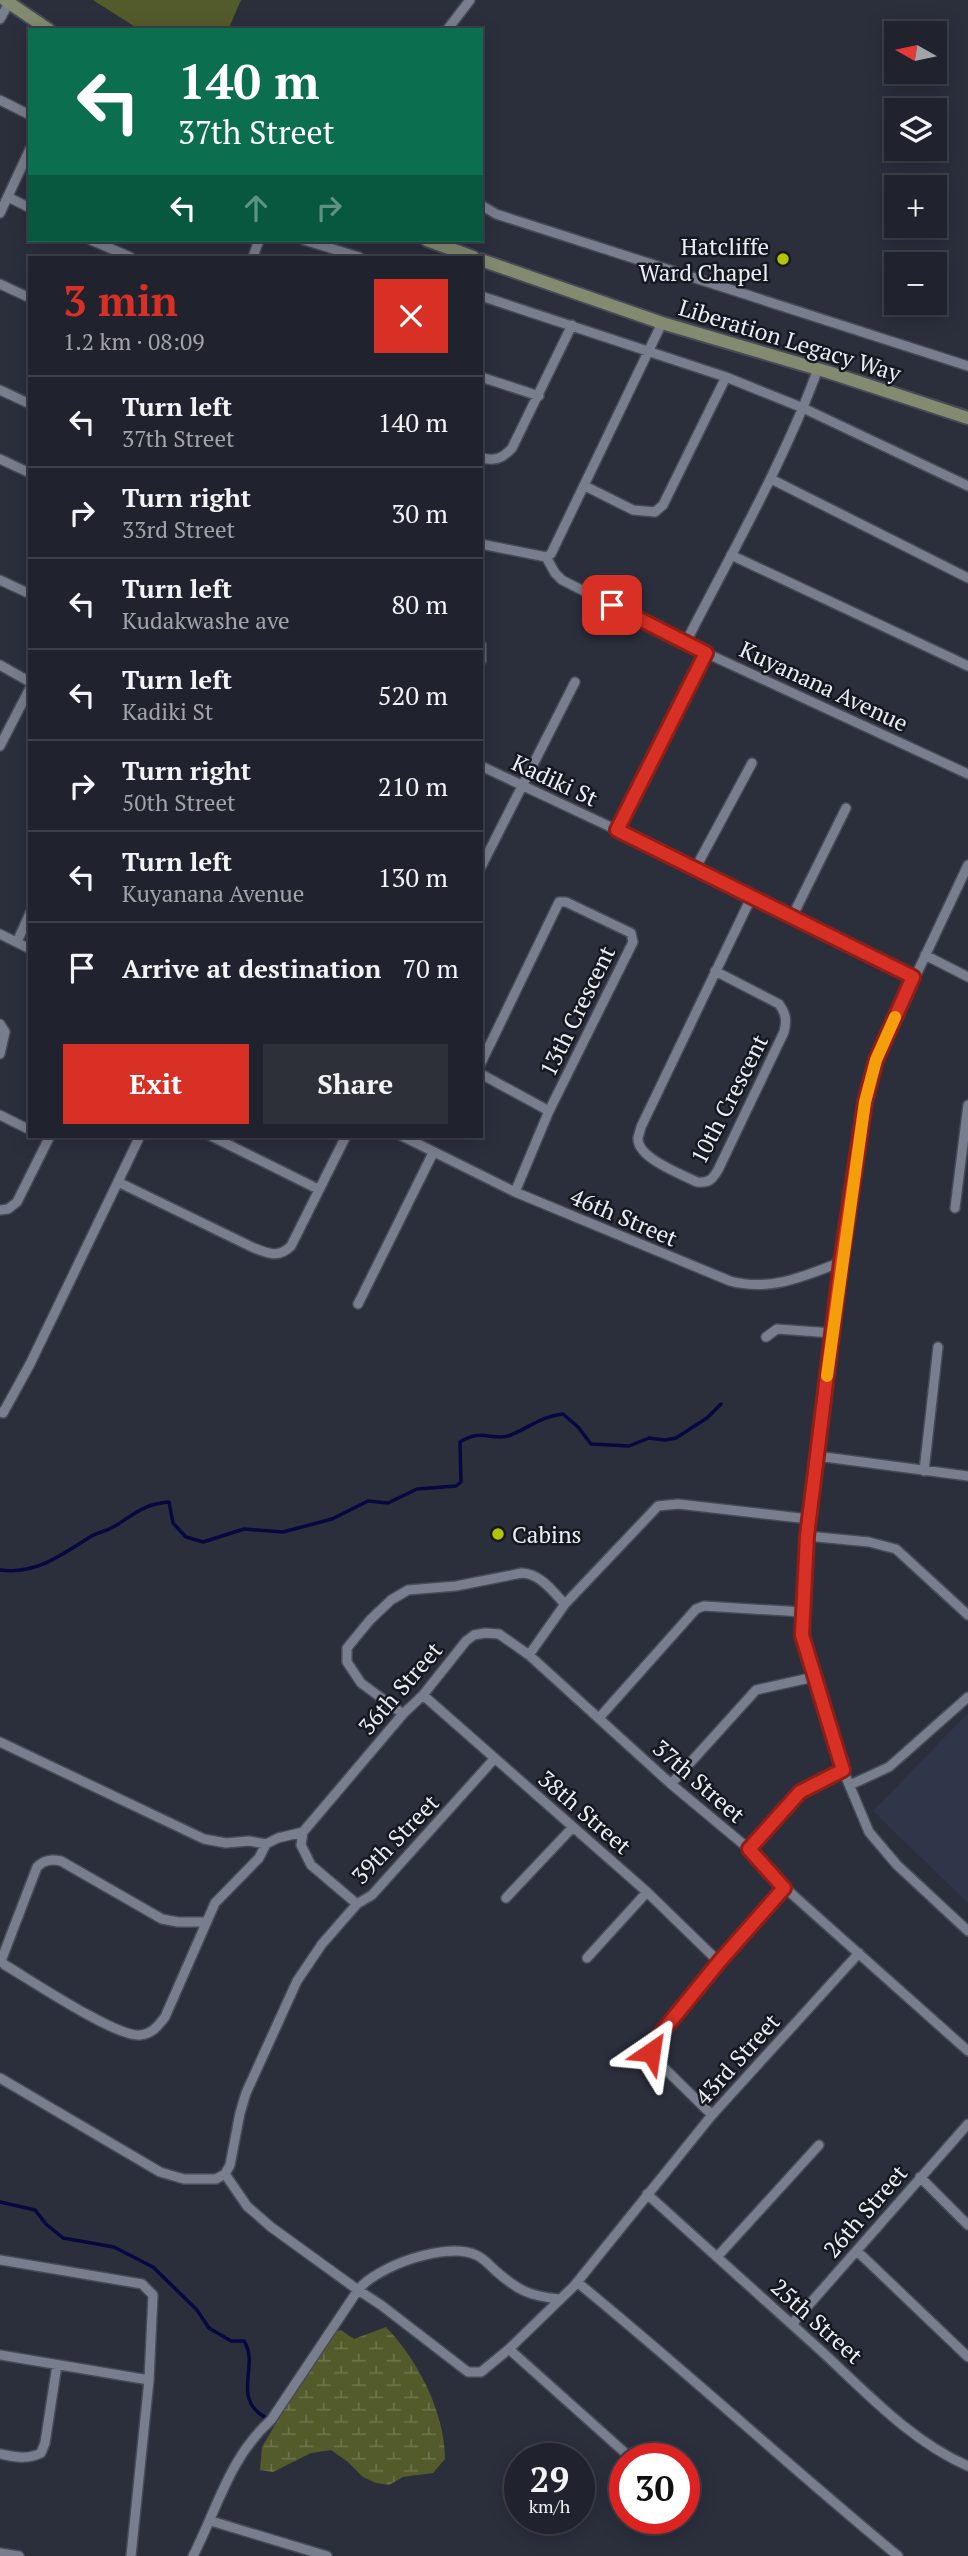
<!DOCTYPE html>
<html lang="en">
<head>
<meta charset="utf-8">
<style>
	:root { --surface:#20232d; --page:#2d2f39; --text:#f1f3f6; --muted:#a2a4aa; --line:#3d4049; --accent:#d93025 }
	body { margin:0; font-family:"PT Serif",serif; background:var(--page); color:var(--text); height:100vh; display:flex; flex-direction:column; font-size:26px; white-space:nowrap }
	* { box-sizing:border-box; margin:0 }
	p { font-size:23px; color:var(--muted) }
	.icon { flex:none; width:38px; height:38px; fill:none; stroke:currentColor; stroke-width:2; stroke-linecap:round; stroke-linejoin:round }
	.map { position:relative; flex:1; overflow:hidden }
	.panel { position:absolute; left:28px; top:256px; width:455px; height:882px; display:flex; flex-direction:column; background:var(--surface); border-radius:0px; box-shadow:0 4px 18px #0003,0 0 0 2px var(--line) }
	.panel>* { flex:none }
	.banner { position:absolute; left:28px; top:28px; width:455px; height:214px; border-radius:0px; box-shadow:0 4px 18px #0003,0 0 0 2px var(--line); background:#0b6e4f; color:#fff; overflow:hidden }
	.needle { width:46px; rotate:279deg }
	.buttons { position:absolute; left:884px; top:21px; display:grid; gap:14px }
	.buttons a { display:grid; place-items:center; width:63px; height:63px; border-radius:0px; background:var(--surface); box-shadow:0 4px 18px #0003,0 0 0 2px var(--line); font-size:35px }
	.speed { position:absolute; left:504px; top:2443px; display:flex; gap:14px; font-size:35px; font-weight:700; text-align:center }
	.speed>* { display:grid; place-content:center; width:91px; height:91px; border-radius:50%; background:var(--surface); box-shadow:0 4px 18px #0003,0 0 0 2px var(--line); line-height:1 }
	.speed small { font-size:18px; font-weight:400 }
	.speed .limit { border:10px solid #d22; background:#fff; color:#111 }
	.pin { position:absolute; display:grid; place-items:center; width:60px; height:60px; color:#fff; margin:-30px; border-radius:14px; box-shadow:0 4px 10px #0006 }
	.me { position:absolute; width:77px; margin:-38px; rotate:32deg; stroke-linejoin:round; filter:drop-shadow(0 0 5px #0008) }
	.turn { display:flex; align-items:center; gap:24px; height:147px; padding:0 35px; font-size:32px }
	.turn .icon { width:91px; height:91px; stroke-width:2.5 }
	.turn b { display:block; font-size:49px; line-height:60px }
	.lanes { display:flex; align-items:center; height:66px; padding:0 35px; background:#0003; justify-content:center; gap:35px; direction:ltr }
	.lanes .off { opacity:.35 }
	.round { display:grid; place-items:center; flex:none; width:74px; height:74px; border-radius:0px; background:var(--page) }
	.headline { display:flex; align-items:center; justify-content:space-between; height:119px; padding:0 35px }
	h1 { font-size:42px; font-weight:800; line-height:52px; color:var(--accent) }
	.primary-button { display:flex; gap:14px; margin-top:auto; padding:14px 35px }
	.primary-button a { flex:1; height:80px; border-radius:0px; background:var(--accent); color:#fff; font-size:28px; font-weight:800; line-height:80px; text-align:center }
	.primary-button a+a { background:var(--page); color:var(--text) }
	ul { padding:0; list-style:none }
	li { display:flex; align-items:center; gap:21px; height:91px; padding:0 35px; border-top:2px solid var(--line) }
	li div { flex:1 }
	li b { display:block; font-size:26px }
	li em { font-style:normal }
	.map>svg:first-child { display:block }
	.built { fill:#2f3649 }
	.wetland { fill:url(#wetland-marsh) }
	.garden { fill:#535b2b }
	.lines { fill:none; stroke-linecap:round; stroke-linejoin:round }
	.stream { stroke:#05093f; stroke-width:3.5 }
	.street-casing { stroke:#474b56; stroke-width:12 }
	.secondary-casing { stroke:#474b56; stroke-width:16 }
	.street { stroke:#787e8d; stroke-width:9 }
	.secondary { stroke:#828b6f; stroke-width:12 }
	.route-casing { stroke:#8d1f18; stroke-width:18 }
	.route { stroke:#d93025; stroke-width:12 }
	.slow { stroke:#f59e0b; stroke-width:12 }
	.poi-dot { fill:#b1c500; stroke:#15181e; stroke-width:2.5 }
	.labels { text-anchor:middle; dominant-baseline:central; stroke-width:5; stroke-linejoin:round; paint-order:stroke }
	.poi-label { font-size:23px; fill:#eaeef6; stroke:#15181e; text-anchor:end }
	.street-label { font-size:23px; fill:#eaeef6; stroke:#15181e }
</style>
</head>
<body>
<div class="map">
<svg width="968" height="2556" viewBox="0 0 968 2556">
	<defs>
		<pattern id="wetland-marsh" width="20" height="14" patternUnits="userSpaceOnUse" patternTransform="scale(1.75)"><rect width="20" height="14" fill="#535b2b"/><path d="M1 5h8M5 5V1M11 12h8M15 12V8" fill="none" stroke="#6c734a"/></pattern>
	</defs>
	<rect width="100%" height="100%" fill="#2b2f3c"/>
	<path class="built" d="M 968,1713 L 968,1903 L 873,1811 Z"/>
	<path class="wetland" d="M 386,2327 C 418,2360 445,2413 445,2459 L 433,2473 L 403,2477 L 389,2485 L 376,2483 L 363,2477 L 348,2462 L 331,2450 L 311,2453 L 273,2472 L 260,2470 L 262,2447 L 329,2333 L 341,2330 L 354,2339 Z"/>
	<path class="garden" d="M 93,0 L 241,0 L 228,30 L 140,30 Z"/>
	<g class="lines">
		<path class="stream" d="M 0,1570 C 36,1575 61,1555 90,1537 C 98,1532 107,1531 115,1526 C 136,1513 144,1504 169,1502 L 173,1523 L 186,1537 L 203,1542 L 244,1529 L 283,1532 L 332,1519 L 368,1501 L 388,1503 L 417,1489 L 456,1486 L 461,1482 L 460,1442 C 482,1428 491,1441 508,1436 C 530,1428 538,1417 563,1414 L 578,1427 L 591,1444 L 629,1446 L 649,1438 L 665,1440 L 676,1438 L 707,1418 L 721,1404
			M 0,2202 L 35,2210 L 46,2224 L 63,2238 L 114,2247 L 153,2267 L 197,2310 L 209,2328 L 231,2341 L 244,2341 C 259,2364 234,2394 260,2414 C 265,2418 271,2420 275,2422"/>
		<defs>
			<path id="street" d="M 0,19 L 9,3
				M 447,30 L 470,0
				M 0,100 L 30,115
				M 8,197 L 30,208
				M 481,205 L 496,214 L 968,366
				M 0,213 L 30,149
				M 91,240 L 130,257
				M 304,240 L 359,257
				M 253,257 L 259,240
				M 0,284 L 30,298
				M 481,296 L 726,377 L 803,408 L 968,486
				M 481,377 L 539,396
				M 0,390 L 30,404
				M 481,458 C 495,461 502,459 512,448 L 572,325
				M 0,459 L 30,473
				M 771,479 L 968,578
				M 585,486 L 633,510 L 655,512 L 663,505 L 726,377
				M 481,544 L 546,557 L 555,573 L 562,580 L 706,653 L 968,774
				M 731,555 L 968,666
				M 546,557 L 551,554 L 662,323
				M 0,580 L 30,594
				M 686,642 C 732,552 783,464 818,369
				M 481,645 L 481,661
				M 0,665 L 30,682
				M 0,746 L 30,688
				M 481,766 L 617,830 L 913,977
				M 617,830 L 706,653
				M 968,865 L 876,1060 L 865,1102 L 841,1262 L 817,1456 L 807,1536 L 802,1623 L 806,1651 L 843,1770 L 869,1832 L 897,1865 L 968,1931
				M 481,867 L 575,682
				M 695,869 L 752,763
				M 792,917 L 846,808
				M 0,934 L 30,949
				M 17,942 L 30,913
				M 925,955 L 968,977
				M 715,971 L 779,1004 C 786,1014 787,1020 784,1032 L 718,1170 C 712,1180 709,1183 697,1182 C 681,1174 637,1158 638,1138 C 638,1137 641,1128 641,1127 L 751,898
				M 0,1024 L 5,1032 L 0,1054
				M 481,1063 L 559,902 L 566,902 L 631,933 L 633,942 L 549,1111 L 515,1192
				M 481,1074 L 549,1111
				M 0,1115 L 30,1130
				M 211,1136 L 318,1189
				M 402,1136 L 515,1192 L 730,1281 C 770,1292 805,1276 841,1262
				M 118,1182 L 254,1248 C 269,1254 279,1258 291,1246 L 346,1136
				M 955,1208 L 968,1105
				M 0,1210 L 8,1209 L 17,1202 L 50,1136
				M 358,1304 L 433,1153
				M 766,1337 L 777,1329 L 832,1333
				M 0,1412 L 3,1413 L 30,1364 L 140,1136
				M 817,1456 L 968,1476
				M 924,1471 L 938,1347
				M 807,1536 L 869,1542 L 896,1549 L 968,1615
				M 529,1655 L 565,1604 L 658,1506 L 678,1504 L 809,1519
				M 423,1695 L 647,1892 L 719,1962
				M 403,1714 L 361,1683 L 347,1662 L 347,1648 L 370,1620 L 391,1600 L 408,1590 L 456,1586 L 522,1573 C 541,1574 553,1592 565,1604
				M 599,1718 L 696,1609 L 704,1606 L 803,1612
				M 0,1742 L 204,1839 L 226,1843 L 249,1841 L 266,1844 L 278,1838 L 303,1832 L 403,1714 L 423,1695 L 466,1641 L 474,1635 L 485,1633 L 499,1634 L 529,1655 L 671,1784 L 749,1849 L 784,1887 L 968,2051
				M 671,1784 L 756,1690 L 814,1677
				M 850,1785 L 889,1767 L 968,1697
				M 303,1832 L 301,1845 L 311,1865 L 357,1904 L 372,1895 L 495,1758
				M 749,1849 L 800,1792 L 843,1770
				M 506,1898 L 573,1827
				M 205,1922 L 178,1922 L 162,1919 L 61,1861 C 51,1859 44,1860 37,1867 L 1,1961 L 5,1965 C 29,1979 117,2038 140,2035 C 152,2034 158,2026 165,2017 L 215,1903 L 259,1858 L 266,1844
				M 587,1958 L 647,1892
				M 0,2078 L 160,2172 L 184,2179 L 216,2179 L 225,2174 L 230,2165 L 240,2113 L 246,2093 L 297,1981 L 322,1944 L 357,1904
				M 712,2115 L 655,2059 L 651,2052 L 653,2043 L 719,1962 L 784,1887
				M 225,2174 L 247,2206 L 271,2227 L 358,2290 C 377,2266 447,2241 476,2255 C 484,2258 491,2267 497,2272 C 519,2291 530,2296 559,2299
				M 920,2177 L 968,2225
				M 647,2194 C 704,2245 761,2296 818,2348 C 864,2390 910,2441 968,2466
				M 857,2251 L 968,2357
				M 717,2257 L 819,2145
				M 0,2260 L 142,2284 L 153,2295 L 149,2380 L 131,2556
				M 577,2282 C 686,2371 789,2466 898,2556
				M 792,2324 L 968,2124
				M 509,2349 L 632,2459
				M 0,2355 L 149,2380
				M 0,2454 C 16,2457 27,2460 41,2453 L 45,2443 L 57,2365
				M 211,2521 L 327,2556
				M 0,2553 L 19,2556
				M 193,2556 C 218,2507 229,2458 271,2420 L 358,2290 L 381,2305 L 468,2372 L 481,2372 L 509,2349 L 574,2286 L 712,2115 L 859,1953"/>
			<path id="secondary" d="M 5,0 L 49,30
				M 427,240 L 473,257
				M 481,260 L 662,323 L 828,372 L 968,418"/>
		</defs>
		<use href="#street" class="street-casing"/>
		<use href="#secondary" class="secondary-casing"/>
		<use href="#street" class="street"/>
		<use href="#secondary" class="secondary"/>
	</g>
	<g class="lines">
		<defs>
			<path id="route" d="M 612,605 L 706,653 L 617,830 L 913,977 L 876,1060 L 865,1102 L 841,1262 L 807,1536 L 802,1635 L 843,1770 L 800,1792 L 749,1849 L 784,1888 L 719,1962 L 653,2043 L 651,2052"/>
		</defs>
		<use href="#route" class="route-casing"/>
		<use href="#route" class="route"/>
		<path class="slow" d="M 827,1376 L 865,1102 L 876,1060 L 895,1017"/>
	</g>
	<g class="poi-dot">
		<circle cx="783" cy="259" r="7"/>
		<circle cx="498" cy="1534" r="7"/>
	</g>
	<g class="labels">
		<g class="poi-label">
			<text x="769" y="246">Hatcliffe<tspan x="769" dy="26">Ward Chapel</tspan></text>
			<text x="512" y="1534" text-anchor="start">Cabins</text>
		</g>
		<g class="street-label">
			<text transform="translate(790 340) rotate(17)">Liberation Legacy Way</text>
			<text transform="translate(824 686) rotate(25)">Kuyanana Avenue</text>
			<text transform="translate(555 780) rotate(25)">Kadiki St</text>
			<text transform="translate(577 1011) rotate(-64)">13th Crescent</text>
			<text transform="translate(729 1099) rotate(-63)">10th Crescent</text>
			<text transform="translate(624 1217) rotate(23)">46th Street</text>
			<text transform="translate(400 1688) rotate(-49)">36th Street</text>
			<text transform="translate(699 1781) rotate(41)">37th Street</text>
			<text transform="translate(585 1812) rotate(41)">38th Street</text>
			<text transform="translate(395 1839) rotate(-46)">39th Street</text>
			<text transform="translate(737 2059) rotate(-48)">43rd Street</text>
			<text transform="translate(865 2211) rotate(-49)">26th Street</text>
			<text transform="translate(817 2321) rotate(42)">25th Street</text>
		</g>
	</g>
</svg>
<div class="buttons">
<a><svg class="needle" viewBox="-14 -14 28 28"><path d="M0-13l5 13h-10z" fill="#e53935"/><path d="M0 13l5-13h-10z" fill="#a2a4aa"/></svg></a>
<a><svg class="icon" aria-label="layers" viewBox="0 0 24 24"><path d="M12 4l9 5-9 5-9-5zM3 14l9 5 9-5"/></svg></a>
<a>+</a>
<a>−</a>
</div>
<div class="speed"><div>29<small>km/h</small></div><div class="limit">30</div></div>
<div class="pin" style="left:612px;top:605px;background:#d93025"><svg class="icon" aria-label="arrive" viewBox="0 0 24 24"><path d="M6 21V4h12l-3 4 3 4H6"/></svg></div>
<svg class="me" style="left:651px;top:2052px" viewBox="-20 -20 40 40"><path d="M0-17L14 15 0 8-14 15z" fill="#d93025" stroke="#fff" stroke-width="4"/></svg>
<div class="banner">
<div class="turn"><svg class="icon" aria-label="left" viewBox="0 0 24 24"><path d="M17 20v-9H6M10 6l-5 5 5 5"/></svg><div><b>140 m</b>37th Street</div></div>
<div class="lanes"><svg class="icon" aria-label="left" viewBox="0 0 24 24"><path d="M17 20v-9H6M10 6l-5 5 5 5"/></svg><svg class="icon off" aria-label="ahead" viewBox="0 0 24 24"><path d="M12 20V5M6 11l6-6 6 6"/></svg><svg class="icon off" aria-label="right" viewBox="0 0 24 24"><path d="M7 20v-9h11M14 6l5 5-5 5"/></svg></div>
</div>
<section class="panel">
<div class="headline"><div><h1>3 min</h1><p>1.2 km · 08:09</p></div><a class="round" style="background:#d93025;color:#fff"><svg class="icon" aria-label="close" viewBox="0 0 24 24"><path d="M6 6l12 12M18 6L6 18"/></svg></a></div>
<ul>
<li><svg class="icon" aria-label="left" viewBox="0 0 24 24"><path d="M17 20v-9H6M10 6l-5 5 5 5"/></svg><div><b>Turn left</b><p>37th Street</p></div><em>140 m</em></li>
<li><svg class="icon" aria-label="right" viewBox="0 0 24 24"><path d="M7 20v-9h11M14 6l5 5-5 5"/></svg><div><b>Turn right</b><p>33rd Street</p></div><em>30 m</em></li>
<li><svg class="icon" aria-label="left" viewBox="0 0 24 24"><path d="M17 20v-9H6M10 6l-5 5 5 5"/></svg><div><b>Turn left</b><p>Kudakwashe ave</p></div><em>80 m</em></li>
<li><svg class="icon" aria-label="left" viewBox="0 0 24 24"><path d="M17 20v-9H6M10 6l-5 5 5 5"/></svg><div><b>Turn left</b><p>Kadiki St</p></div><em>520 m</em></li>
<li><svg class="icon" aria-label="right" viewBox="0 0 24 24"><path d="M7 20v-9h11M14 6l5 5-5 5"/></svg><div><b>Turn right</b><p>50th Street</p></div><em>210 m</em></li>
<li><svg class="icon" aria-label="left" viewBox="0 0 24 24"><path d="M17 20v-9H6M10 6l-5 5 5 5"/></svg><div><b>Turn left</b><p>Kuyanana Avenue</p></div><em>130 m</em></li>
<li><svg class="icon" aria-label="arrive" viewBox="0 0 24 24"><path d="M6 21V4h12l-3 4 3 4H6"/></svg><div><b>Arrive at destination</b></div><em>70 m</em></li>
</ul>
<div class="primary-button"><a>Exit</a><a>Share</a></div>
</section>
</div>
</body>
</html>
